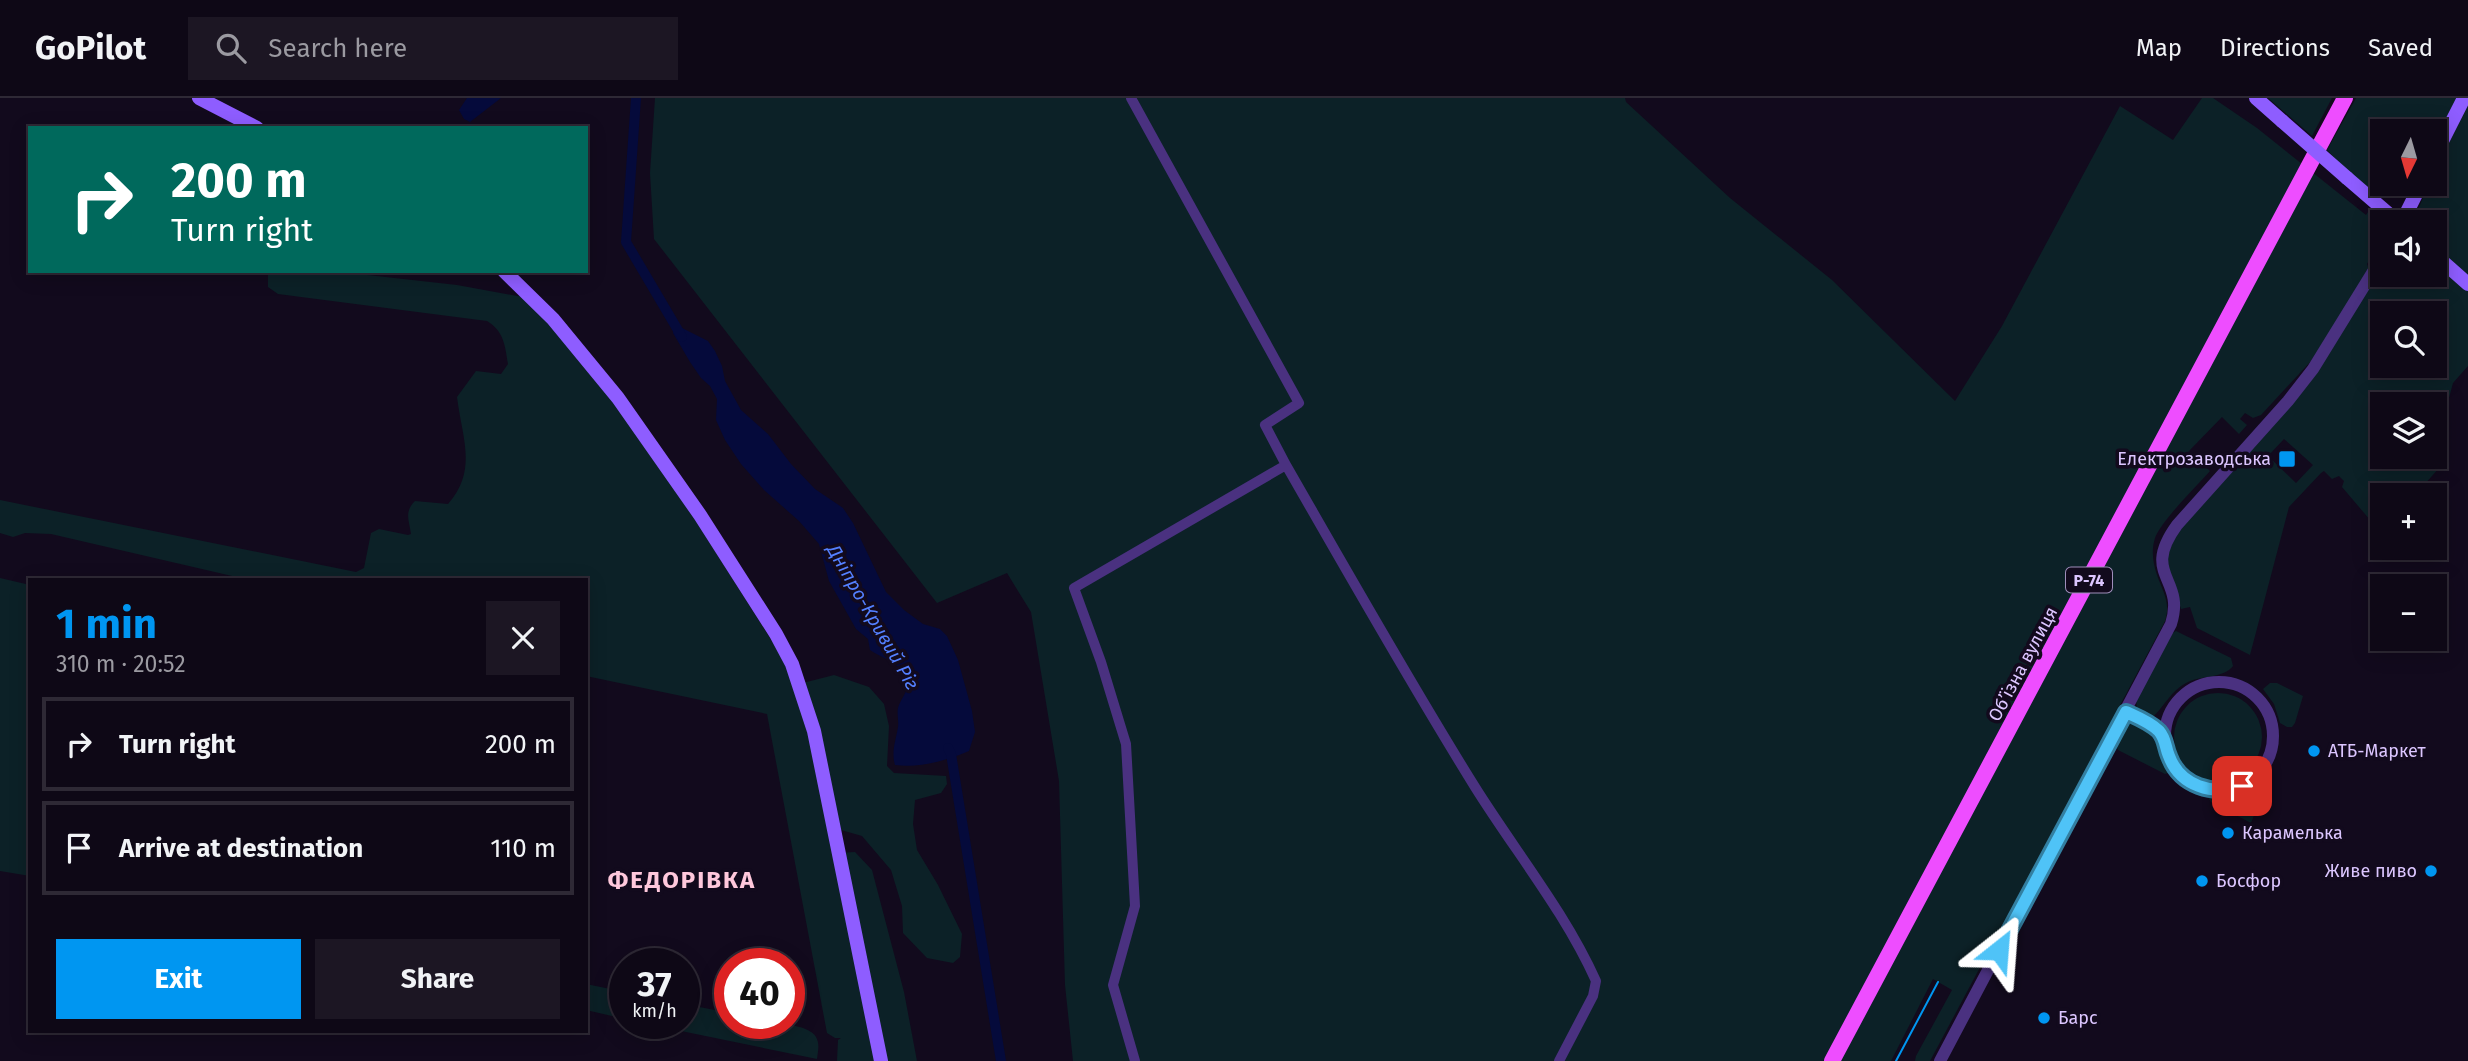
<!DOCTYPE html>
<html lang="en">
<head>
<meta charset="utf-8">
<style>
	:root { --surface:#0e0816; --page:#1c1623; --text:#f1f3f6; --muted:#9b9aa1; --line:#2e2935; --accent:#0096f1 }
	body { margin:0; font-family:"Fira Sans",sans-serif; background:var(--page); color:var(--text); height:100vh; display:flex; flex-direction:column; font-size:26px; white-space:nowrap }
	* { box-sizing:border-box; margin:0 }
	p { font-size:23px; color:var(--muted) }
	.icon { flex:none; width:38px; height:38px; fill:none; stroke:currentColor; stroke-width:2; stroke-linecap:round; stroke-linejoin:round }
	.map { position:relative; flex:1; overflow:hidden }
	.details { position:absolute; left:28px; top:480px; width:560px; height:455px; display:flex; flex-direction:column; background:var(--surface); border-radius:0px; box-shadow:0 4px 18px #0003,0 0 0 2px var(--line) }
	.details>* { flex:none }
	.top-card { position:absolute; left:28px; top:28px; width:560px; height:147px; border-radius:0px; box-shadow:0 4px 18px #0003,0 0 0 2px var(--line); background:#00695c; color:#fff; overflow:hidden }
	.needle { width:46px; rotate:185deg }
	.controls { position:absolute; left:2370px; top:21px; display:grid; gap:14px }
	.controls a { display:grid; place-items:center; width:77px; height:77px; border-radius:0px; background:var(--surface); box-shadow:0 4px 18px #0003,0 0 0 2px var(--line); font-size:35px }
	.speed { position:absolute; left:609px; top:850px; display:flex; gap:14px; font-size:35px; font-weight:700; text-align:center }
	.speed>* { display:grid; place-content:center; width:91px; height:91px; border-radius:50%; background:var(--surface); box-shadow:0 4px 18px #0003,0 0 0 2px var(--line); line-height:1 }
	.speed small { font-size:18px; font-weight:400 }
	.speed .limit { border:10px solid #d22; background:#fff; color:#111 }
	.pin { position:absolute; display:grid; place-items:center; width:60px; height:60px; color:#fff; margin:-30px; border-radius:14px; box-shadow:0 4px 10px #0006 }
	.me { position:absolute; width:77px; margin:-38px; rotate:28deg; stroke-linejoin:round; filter:drop-shadow(0 0 5px #0008) }
	.turn { display:flex; align-items:center; gap:24px; height:147px; padding:0 28px; font-size:32px }
	.turn .icon { width:91px; height:91px; stroke-width:2.5 }
	.turn b { display:block; font-size:49px; line-height:60px }
	.round { display:grid; place-items:center; flex:none; width:74px; height:74px; border-radius:0px; background:var(--page) }
	.overview { display:flex; align-items:center; justify-content:space-between; height:119px; padding:0 28px }
	h1 { font-size:42px; font-weight:700; line-height:52px; color:var(--accent) }
	.action { display:flex; gap:14px; margin-top:auto; padding:14px 28px }
	.action a { flex:1; height:80px; border-radius:0px; background:var(--accent); color:#fff; font-size:28px; font-weight:700; line-height:80px; text-align:center }
	.action a+a { background:var(--page); color:var(--text) }
	ul { padding:0; list-style:none }
	li { display:flex; align-items:center; gap:21px; height:94px; margin:0 14px 10px; padding:0 14px; border:4px solid var(--line); border-radius:0px }
	li div { flex:1 }
	li b { display:block; font-size:26px }
	li em { font-style:normal }
	header { display:flex; align-items:center; gap:42px; box-sizing:border-box; height:98px; padding:0 35px; background:var(--surface); border-bottom:2px solid var(--line) }
	header strong { font-size:33px }
	nav { display:flex; gap:38px; margin-inline-start:auto; font-size:24px }
	.search { width:490px; height:63px; background:var(--page); display:flex; align-items:center; gap:18px; box-sizing:border-box; padding:0 24px; border-radius:0px; color:var(--muted); font-size:26px }
	.map>svg:first-child { display:block }
	.green { fill:#0c2127; fill-rule:evenodd }
	.water { fill:#050a3b }
	.lines { fill:none; stroke-linecap:round; stroke-linejoin:round }
	.canal { stroke:#050a3b; stroke-width:10 }
	.minor { stroke:#4a3180; stroke-width:10 }
	.tertiary { stroke:#4a3180; stroke-width:12 }
	.secondary { stroke:#8e5dff; stroke-width:14 }
	.primary { stroke:#ee4dff; stroke-width:16 }
	.tram { stroke:#0096f1; stroke-width:2 }
	.secondary-bridge { stroke:#8e5dff; stroke-width:14 }
	.route-casing { stroke:#337fa1; stroke-width:18 }
	.route { stroke:#4fc3f7; stroke-width:12 }
	.poi-dot { fill:#0096f1; stroke:#120a1d; stroke-width:2.5 }
	.labels { text-anchor:middle; dominant-baseline:central; stroke-width:7; stroke-linejoin:round; paint-order:stroke }
	.shield { fill:#120a1d; stroke:#9f8ebb; stroke-width:2 }
	.shield-label { font-size:16px; font-weight:bold; fill:#dcc6ff }
	.poi-label { font-size:18px; fill:#dcc6ff; stroke:#120a1d; text-anchor:start }
	.street-label { font-size:18px; fill:#dcc6ff; stroke:#120a1d }
	.water-label { font-size:19px; font-style:italic; fill:#5480ff; stroke:#120a1d }
	.district-label { font-size:24px; font-weight:bold; letter-spacing:2px; fill:#ffc8dc; stroke:#120a1d }
</style>
</head>
<body>
<header>
<strong>GoPilot</strong>
<div class="search"><svg class="icon" aria-label="search" viewBox="0 0 24 24"><circle cx="10" cy="10" r="6"/><path d="M15 15l6 6"/></svg>Search here</div>
<nav><a>Map</a><a>Directions</a><a>Saved</a></nav>
</header>
<div class="map">
<svg width="2468" height="963" viewBox="0 0 2468 963">
	<rect width="100%" height="100%" fill="#120a1d"/>
	<path class="green" d="M 655,0 L 1625,0 L 1626,4 L 1730,100 L 1832,182 L 1955,303 L 2002,228 L 2120,8 L 2173,42 L 2202,0 L 2213,0 L 2257,30 L 2366,117 L 2370,111 L 2377,113 C 2385,139 2380,144 2367,166 L 2369,172 L 2311,263 L 2261,317 L 2253,320 L 2245,315 L 2240,321 L 2247,327 L 2239,336 L 2222,319 L 2189,353 L 2210,373 C 2196,389 2161,423 2155,440 C 2151,453 2153,465 2157,477 C 2163,494 2171,505 2165,523 L 1930,963 L 1915,963 L 1916,958 L 1952,892 L 1933,881 L 1891,963 L 1073,963 L 1065,887 L 1059,683 L 1031,514 L 1007,475 L 937,505 L 654,141 L 650,75 Z
		M 2268,0 L 2332,0 L 2312,38 Z
		M 2356,0 L 2457,0 L 2434,46 L 2434,33 L 2382,33 L 2382,86 L 2412,86 C 2378,112 2350,74 2327,52 Z
		M 2468,7 L 2468,178 L 2434,148 L 2434,124 L 2413,123 L 2429,86 L 2434,86 L 2434,75 Z
		M 2434,162 L 2468,192 L 2468,268 L 2453,285 L 2434,356 L 2434,306 L 2382,306 L 2382,359 L 2434,359 L 2439,370 L 2417,395 L 2418,397 L 2382,397 L 2382,436 L 2342,389 L 2344,383 L 2339,378 L 2332,381 L 2324,373 L 2321,375 L 2289,409 L 2250,557 L 2197,530 L 2190,509 L 2181,511 L 2166,465 L 2167,455 L 2181,430 L 2290,307 L 2382,170 L 2382,177 L 2434,177 ZM 2382,215 L 2434,215 L 2434,268 L 2382,268 ZM 2284,341 L 2313,367 L 2296,385 L 2268,358 Z
		M 270,173 L 332,173 L 457,187 L 534,201 L 618,300 L 799,586 L 834,577 L 869,589 L 884,606 L 889,628 L 887,668 L 894,675 L 946,678 L 947,686 L 941,695 L 915,702 L 913,726 L 917,752 L 938,787 L 962,836 L 960,859 L 953,865 L 927,860 L 903,835 L 902,808 L 891,772 L 862,738 L 834,730 L 838,755 L 855,754 L 872,772 L 904,894 L 917,963 L 837,963 L 838,942 L 841,940 L 835,940 L 827,935 L 767,616 L 586,578 L 586,481 L 245,481 L 51,436 L 25,435 L 13,439 L 0,435 L 0,402 L 356,474 L 364,470 L 371,435 L 379,431 L 408,437 L 411,436 C 409,422 404,414 415,403 L 448,406 C 478,372 462,340 457,299 L 476,273 L 501,276 L 508,266 C 505,248 504,233 487,223 L 278,196 L 268,189 L 268,175 Z
		M 0,480 L 30,487 L 30,778 L 0,773 Z
		M 2176,533 L 2231,560 L 2233,568 C 2223,581 2200,577 2186,585 C 2171,593 2165,607 2154,618 L 2137,612 L 2136,601 L 2169,537 Z
		M 2270,585 L 2277,585 L 2303,598 L 2295,625 L 2292,629 L 2287,629 L 2280,625 L 2274,606 L 2263,591 Z
		M2174 639a44 44 0 1 1 88 0a44 44 0 1 1-88 0Z
		M 2125,625 C 2152,625 2161,655 2171,674 L 2165,676 L 2118,652 L 2115,645 Z
		M 2260,681 L 2266,684 L 2266,687 L 2251,725 L 2211,704 L 2209,701 L 2211,696 C 2231,697 2245,693 2260,681 Z
		M 586,886 L 625,894 L 625,921 L 586,912 Z
		M 684,906 L 730,915 L 730,926 C 749,926 805,921 816,939 C 820,946 818,953 817,961 L 647,926 L 684,926 Z"/>
	<path class="water" d="M 467,0 L 501,0 L 470,24 L 464,21 L 459,12 Z
		M 682,230 L 708,243 L 715,253 L 722,268 L 725,283 L 741,312 L 768,336 L 791,366 L 815,391 L 843,410 L 853,425 L 886,494 L 904,512 L 923,526 L 940,531 L 947,538 L 958,562 L 972,613 L 975,634 L 969,653 C 945,663 921,670 895,667 C 891,653 896,642 898,629 C 899,622 896,613 899,607 C 905,594 913,587 902,573 C 894,563 880,559 870,552 L 868,541 L 856,531 L 829,483 L 819,446 L 799,423 L 764,392 L 741,366 L 725,342 L 716,322 L 717,301 L 710,288 L 701,280 L 690,264 L 673,235 L 674,231 Z"/>
	<g class="lines">
		<path class="canal" d="M 636,0 L 626,144 L 682,239
			M 948,650 L 951,656 L 1001,963"/>
		<path class="minor" d="M 1131,0 L 1299,305 L 1265,327 L 1286,367
			M 1135,963 L 1113,887 L 1135,808 L 1126,646 L 1101,564 L 1074,490 L 1286,367 C 1348,475 1409,583 1475,689 C 1515,753 1565,814 1596,883 L 1593,898 L 1559,963"/>
		<path class="tertiary" d="M2165 638a54 54 0 1 1 108 0a54 54 0 1 1-108 0Z
			M 2126,614 L 2151,627 L 2165,642
			M 1940,963 L 2171,526 C 2186,479 2140,478 2177,427 L 2288,303 L 2313,271 L 2382,159"/>
		<path class="secondary" d="M 199,0 L 257,30
			M 2256,0 L 2282,23
			M 2434,59 L 2464,0
			M 2347,80 L 2398,124
			M 2402,124 L 2421,86
			M 2434,156 L 2468,186
			M 2378,164 L 2382,165
			M 504,173 L 553,221 L 618,300 L 700,417 L 776,536 L 792,566 L 814,633 L 881,963"/>
		<path class="primary" d="M 1832,963 L 2345,0"/>
		<path class="tram" d="M 1896,963 L 1938,884"/>
		<path class="secondary-bridge" d="M 2282,23 L 2347,80"/>
	</g>
	<g class="lines">
		<defs>
			<path id="route" d="M 1999,852 L 2126,614 C 2137,619 2150,624 2159,633 C 2166,641 2165,649 2169,658 C 2180,688 2213,698 2242,688"/>
		</defs>
		<use href="#route" class="route-casing"/>
		<use href="#route" class="route"/>
	</g>
	<g class="poi-dot">
		<rect x="2278" y="352" width="18" height="18" rx="3.5"/>
		<circle cx="2314" cy="653" r="7"/>
		<circle cx="2228" cy="735" r="7"/>
		<circle cx="2431" cy="773" r="7"/>
		<circle cx="2202" cy="783" r="7"/>
		<circle cx="2044" cy="920" r="7"/>
	</g>
	<g class="labels">
		<rect class="shield" x="2066" y="469.5" width="46" height="25" rx="5"/>
		<g class="shield-label">
			<text x="2089" y="482">Р-74</text>
		</g>
		<g class="poi-label">
			<text x="2271" y="361" text-anchor="end">Електрозаводська</text>
			<text x="2328" y="653">АТБ-Маркет</text>
			<text x="2242" y="735">Карамелька</text>
			<text x="2417" y="773" text-anchor="end">Живе пиво</text>
			<text x="2216" y="783">Босфор</text>
			<text x="2058" y="920">Барс</text>
		</g>
		<g class="street-label">
			<text transform="translate(2023 566) rotate(-62)">Обʼїзна вулиця</text>
		</g>
		<g class="water-label">
			<text transform="translate(873 519) rotate(60)">Дніпро-Кривий Ріг</text>
		</g>
		<g class="district-label">
			<text x="682" y="782">ФЕДОРІВКА</text>
		</g>
	</g>
</svg>
<div class="controls">
<a><svg class="needle" viewBox="-14 -14 28 28"><path d="M0-13l5 13h-10z" fill="#e53935"/><path d="M0 13l5-13h-10z" fill="#9b9aa1"/></svg></a>
<a><svg class="icon" aria-label="sound" viewBox="0 0 24 24"><path d="M4 9h4l5-4v14l-5-4H4zM17 9q2 3 0 6"/></svg></a>
<a><svg class="icon" aria-label="search" viewBox="0 0 24 24"><circle cx="10" cy="10" r="6"/><path d="M15 15l6 6"/></svg></a>
<a><svg class="icon" aria-label="layers" viewBox="0 0 24 24"><path d="M12 4l9 5-9 5-9-5zM3 14l9 5 9-5"/></svg></a>
<a>+</a>
<a>−</a>
</div>
<div class="speed"><div>37<small>km/h</small></div><div class="limit">40</div></div>
<div class="pin" style="left:2242px;top:688px;background:#d93025"><svg class="icon" aria-label="arrive" viewBox="0 0 24 24"><path d="M6 21V4h12l-3 4 3 4H6"/></svg></div>
<svg class="me" style="left:1999px;top:852px" viewBox="-20 -20 40 40"><path d="M0-17L14 15 0 8-14 15z" fill="#4fc3f7" stroke="#fff" stroke-width="4"/></svg>
<div class="top-card">
<div class="turn"><svg class="icon" aria-label="right" viewBox="0 0 24 24"><path d="M7 20v-9h11M14 6l5 5-5 5"/></svg><div><b>200 m</b>Turn right</div></div>
</div>
<section class="details">
<div class="overview"><div><h1>1 min</h1><p>310 m · 20:52</p></div><a class="round"><svg class="icon" aria-label="close" viewBox="0 0 24 24"><path d="M6 6l12 12M18 6L6 18"/></svg></a></div>
<ul>
<li><svg class="icon" aria-label="right" viewBox="0 0 24 24"><path d="M7 20v-9h11M14 6l5 5-5 5"/></svg><div><b>Turn right</b></div><em>200 m</em></li>
<li><svg class="icon" aria-label="arrive" viewBox="0 0 24 24"><path d="M6 21V4h12l-3 4 3 4H6"/></svg><div><b>Arrive at destination</b></div><em>110 m</em></li>
</ul>
<div class="action"><a>Exit</a><a>Share</a></div>
</section>
</div>
</body>
</html>
